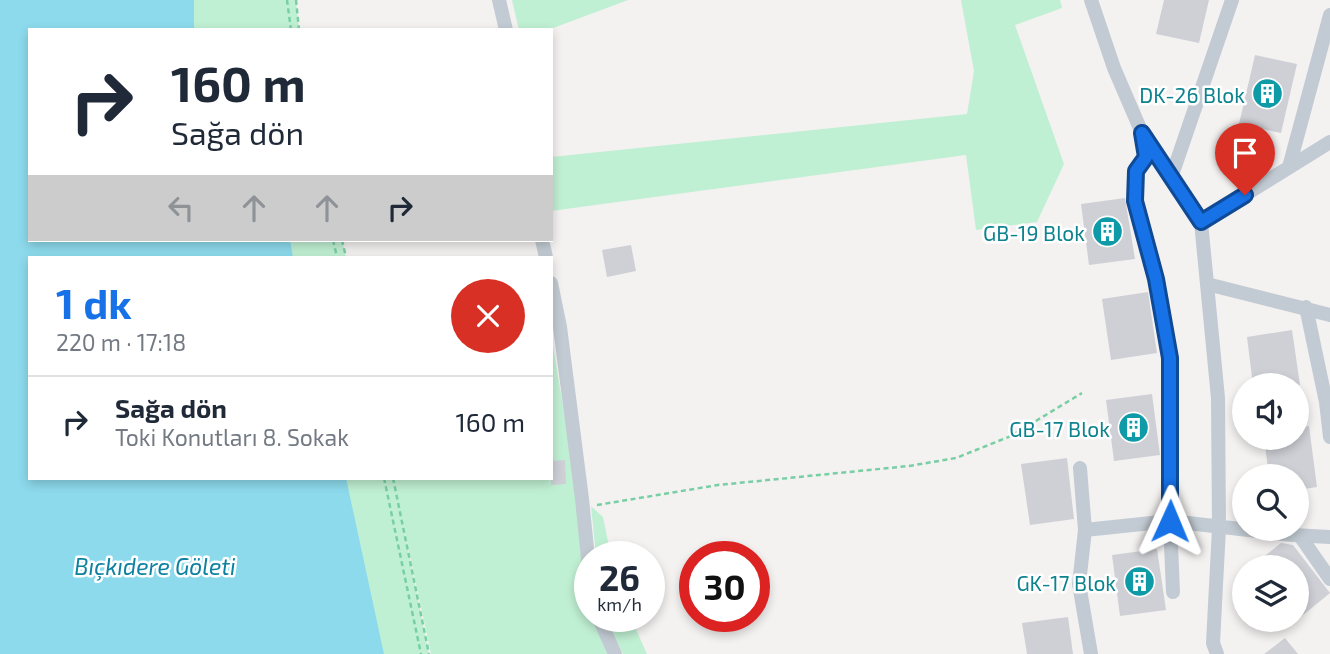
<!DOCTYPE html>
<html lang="tr">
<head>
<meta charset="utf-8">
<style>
	:root { --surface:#fff; --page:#f6f6f7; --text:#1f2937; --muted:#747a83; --line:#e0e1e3; --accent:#1772e7 }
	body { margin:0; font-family:"Exo 2",sans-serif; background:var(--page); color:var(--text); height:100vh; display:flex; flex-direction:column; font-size:26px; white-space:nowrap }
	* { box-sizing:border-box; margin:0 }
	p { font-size:23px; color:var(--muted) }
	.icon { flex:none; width:38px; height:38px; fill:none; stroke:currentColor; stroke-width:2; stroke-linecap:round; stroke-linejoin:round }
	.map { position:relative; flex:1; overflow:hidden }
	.side { position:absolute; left:28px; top:256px; width:525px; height:224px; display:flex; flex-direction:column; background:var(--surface); border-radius:0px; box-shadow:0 4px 10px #0003 }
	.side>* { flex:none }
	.top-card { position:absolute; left:28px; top:28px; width:525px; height:214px; border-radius:0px; box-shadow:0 4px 10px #0003; background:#fff; color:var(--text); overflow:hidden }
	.buttons { position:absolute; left:1232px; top:373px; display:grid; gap:14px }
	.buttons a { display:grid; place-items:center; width:77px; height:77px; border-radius:50%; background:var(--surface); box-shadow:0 4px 10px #0003; font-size:35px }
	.speed { position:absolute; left:574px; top:541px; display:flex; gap:14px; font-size:35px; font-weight:700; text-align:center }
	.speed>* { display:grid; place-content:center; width:91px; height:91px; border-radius:50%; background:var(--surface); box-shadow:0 4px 10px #0003; line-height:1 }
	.speed small { font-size:18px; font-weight:400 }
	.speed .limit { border:10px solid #d22; background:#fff; color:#111 }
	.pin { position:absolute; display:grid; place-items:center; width:60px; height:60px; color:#fff; margin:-72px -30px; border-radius:50% 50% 50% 0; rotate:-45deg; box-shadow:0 0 7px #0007 }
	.pin .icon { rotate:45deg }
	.me { position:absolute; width:77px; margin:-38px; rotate:1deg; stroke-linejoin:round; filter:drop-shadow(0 0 5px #0008) }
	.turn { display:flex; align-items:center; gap:24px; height:147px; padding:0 28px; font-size:32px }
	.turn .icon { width:91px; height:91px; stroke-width:2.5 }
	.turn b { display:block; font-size:49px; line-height:60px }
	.lanes { display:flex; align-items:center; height:66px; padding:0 28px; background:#0003; justify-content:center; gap:35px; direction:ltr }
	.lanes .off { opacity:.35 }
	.round { display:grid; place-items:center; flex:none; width:74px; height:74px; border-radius:37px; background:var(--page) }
	.overview { display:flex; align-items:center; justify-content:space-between; height:119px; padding:0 28px }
	h1 { font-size:42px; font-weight:700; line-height:52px; color:var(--accent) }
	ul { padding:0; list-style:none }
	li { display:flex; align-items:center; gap:21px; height:91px; padding:0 28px; border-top:2px solid var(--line) }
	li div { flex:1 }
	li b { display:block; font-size:26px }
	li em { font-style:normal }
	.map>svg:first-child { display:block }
	.green { fill:#c0f0d3 }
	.water { fill:#8ddaed }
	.building { fill:#ced0d6 }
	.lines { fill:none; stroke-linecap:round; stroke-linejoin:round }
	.path { stroke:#78cfa4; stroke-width:2.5; stroke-dasharray:5 3.5; stroke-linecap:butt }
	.minor { stroke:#c2cbd3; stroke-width:14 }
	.route-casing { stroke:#0f4a96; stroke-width:18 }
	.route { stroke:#1772e7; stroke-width:12 }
	.labels { text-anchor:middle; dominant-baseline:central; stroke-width:5; stroke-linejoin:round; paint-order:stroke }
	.culture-label { font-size:21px; fill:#0d838f; stroke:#fff; text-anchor:end }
	.water-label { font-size:23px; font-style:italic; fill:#0c81a0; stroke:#fff }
</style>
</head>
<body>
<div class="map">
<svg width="1330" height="654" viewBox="0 0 1330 654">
	<rect width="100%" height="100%" fill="#f4f1f1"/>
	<path class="green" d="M 194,0 L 296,0 L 299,30 L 194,30 Z
		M 512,0 L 628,0 L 548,30 L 519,30 Z
		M 961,0 L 1060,0 L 1062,8 L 1015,25 L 1064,164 L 1037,222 L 976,230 L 966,155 L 551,211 L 551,157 L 967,114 L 974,71 Z
		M 30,240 L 342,240 L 346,257 L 30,257 L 30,478 L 551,478 L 551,334 L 576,485 L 590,616 L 592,616 L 607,654 L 431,654 L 402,519 L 429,654 L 0,654 Z
		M 591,506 L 603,517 L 611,556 L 596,556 Z
		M 605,616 L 630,616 L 647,654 L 623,654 Z"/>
	<path class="water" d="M 0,0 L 194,0 L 194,30 L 30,30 L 30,240 L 290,240 L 293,257 L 30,257 L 30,478 L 346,478 L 384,654 L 0,654 Z"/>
	<path class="building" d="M 1164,0 L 1209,0 L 1199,43 L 1156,34 Z
		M 1255,55 L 1297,64 L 1281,133 L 1239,124 Z
		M 1125,198 L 1135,259 L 1089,265 L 1081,204 Z
		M 631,245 L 636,271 L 607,277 L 602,250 Z
		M 1148,292 L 1157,353 L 1111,360 L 1102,299 Z
		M 1292,330 L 1300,385 L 1253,385 L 1247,337 Z
		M 1152,394 L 1160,455 L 1114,461 L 1106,400 Z
		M 1309,426 L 1317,487 L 1297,490 L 1297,476 L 1269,476 L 1264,438 L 1297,438 L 1297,428 Z
		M 1067,458 L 1074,519 L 1030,525 L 1021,464 Z
		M 565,460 L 566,484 L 551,485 L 551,461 Z
		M 1281,543 L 1293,545 L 1330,593 L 1297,620 L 1297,567 L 1251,567 Z
		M 1157,549 L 1166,610 L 1120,616 L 1112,555 Z
		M 1068,617 L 1073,654 L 1027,654 L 1022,623 Z
		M 1285,638 L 1298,654 L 1264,654 Z"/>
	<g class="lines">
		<path class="path" d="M 287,0 L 291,30
			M 296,0 L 299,30
			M 333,240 L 337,257
			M 342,240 L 346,257
			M 384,478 L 421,654
			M 393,478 L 429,654
			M 597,505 L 718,485 L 909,466 L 956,458 L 1011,436 L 1082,393"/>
		<path class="minor" d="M 499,0 L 506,30
			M 1091,0 L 1114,68 L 1142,133 L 1201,222 L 1218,398 L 1219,528 L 1213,643 L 1217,654
			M 1143,138 L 1146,157 L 1136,171 L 1135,200 L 1156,279 L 1170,358 L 1170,521 L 1173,592
			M 1289,167 L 1330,15
			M 1171,178 L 1232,0
			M 1201,222 L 1330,142
			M 542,240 L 546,257
			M 551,283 L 560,327 L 582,499 L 590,578
			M 1207,284 L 1330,315
			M 1306,307 L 1326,402 L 1330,437
			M 1080,468 L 1085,530 L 1079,584 L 1091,654
			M 1085,530 L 1170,521 L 1293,535 L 1330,537
			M 1300,536 L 1330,579
			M 598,616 L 615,654"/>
	</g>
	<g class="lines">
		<defs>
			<path id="route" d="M 1170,521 L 1170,358 L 1156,279 L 1135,201 L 1136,171 L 1146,157 L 1142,133 L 1201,222 L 1245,195"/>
		</defs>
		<use href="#route" class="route-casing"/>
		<use href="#route" class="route"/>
	</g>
	<defs>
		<symbol id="building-disc" viewBox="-11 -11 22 22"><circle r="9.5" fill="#0f9aa8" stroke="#fff"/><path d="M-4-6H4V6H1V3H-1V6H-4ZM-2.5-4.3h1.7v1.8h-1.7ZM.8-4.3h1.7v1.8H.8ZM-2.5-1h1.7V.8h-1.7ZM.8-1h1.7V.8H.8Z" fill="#fff"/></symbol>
	</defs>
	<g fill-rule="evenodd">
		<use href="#building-disc" x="1250" y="76" width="35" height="35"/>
		<use href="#building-disc" x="1090" y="214" width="35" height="35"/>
		<use href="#building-disc" x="1116" y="410" width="35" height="35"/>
		<use href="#building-disc" x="1122" y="564" width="35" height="35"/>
	</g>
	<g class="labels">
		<g class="culture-label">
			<text x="1245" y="94">DK-26 Blok</text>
			<text x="1085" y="232">GB-19 Blok</text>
			<text x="1110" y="428">GB-17 Blok</text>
			<text x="1116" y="582">GK-17 Blok</text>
		</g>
		<g class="water-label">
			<text x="155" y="566">Bıçkıdere Göleti</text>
		</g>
	</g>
</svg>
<div class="buttons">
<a><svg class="icon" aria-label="sound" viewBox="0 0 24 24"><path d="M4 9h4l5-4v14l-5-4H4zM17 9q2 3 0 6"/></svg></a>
<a><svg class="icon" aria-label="search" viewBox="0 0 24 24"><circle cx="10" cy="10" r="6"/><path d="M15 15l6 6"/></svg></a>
<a><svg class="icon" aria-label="layers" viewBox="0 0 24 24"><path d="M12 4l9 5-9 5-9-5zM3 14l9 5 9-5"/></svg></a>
</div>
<div class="speed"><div>26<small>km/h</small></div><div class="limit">30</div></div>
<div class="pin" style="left:1245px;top:195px;background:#d93025"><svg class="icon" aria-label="arrive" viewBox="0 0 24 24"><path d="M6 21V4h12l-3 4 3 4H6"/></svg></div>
<svg class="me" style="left:1170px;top:521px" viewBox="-20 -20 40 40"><path d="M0-17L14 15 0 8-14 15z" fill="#1772e7" stroke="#fff" stroke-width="4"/></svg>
<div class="top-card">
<div class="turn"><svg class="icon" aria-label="right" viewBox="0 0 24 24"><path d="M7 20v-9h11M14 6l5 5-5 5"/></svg><div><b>160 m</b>Sağa dön</div></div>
<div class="lanes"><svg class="icon off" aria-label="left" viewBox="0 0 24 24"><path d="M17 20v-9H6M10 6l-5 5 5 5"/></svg><svg class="icon off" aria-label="ahead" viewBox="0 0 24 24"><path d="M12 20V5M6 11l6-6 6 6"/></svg><svg class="icon off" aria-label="ahead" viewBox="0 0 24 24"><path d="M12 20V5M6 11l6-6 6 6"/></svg><svg class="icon" aria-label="right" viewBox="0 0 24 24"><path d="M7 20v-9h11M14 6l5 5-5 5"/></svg></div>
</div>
<section class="side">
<div class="overview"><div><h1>1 dk</h1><p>220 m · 17:18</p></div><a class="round" style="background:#d93025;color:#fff"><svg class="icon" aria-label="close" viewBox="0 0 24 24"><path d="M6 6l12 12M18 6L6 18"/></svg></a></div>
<ul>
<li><svg class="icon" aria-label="right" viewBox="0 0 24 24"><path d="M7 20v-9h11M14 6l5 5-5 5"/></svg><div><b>Sağa dön</b><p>Toki Konutları 8. Sokak</p></div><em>160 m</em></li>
</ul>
</section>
</div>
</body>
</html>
